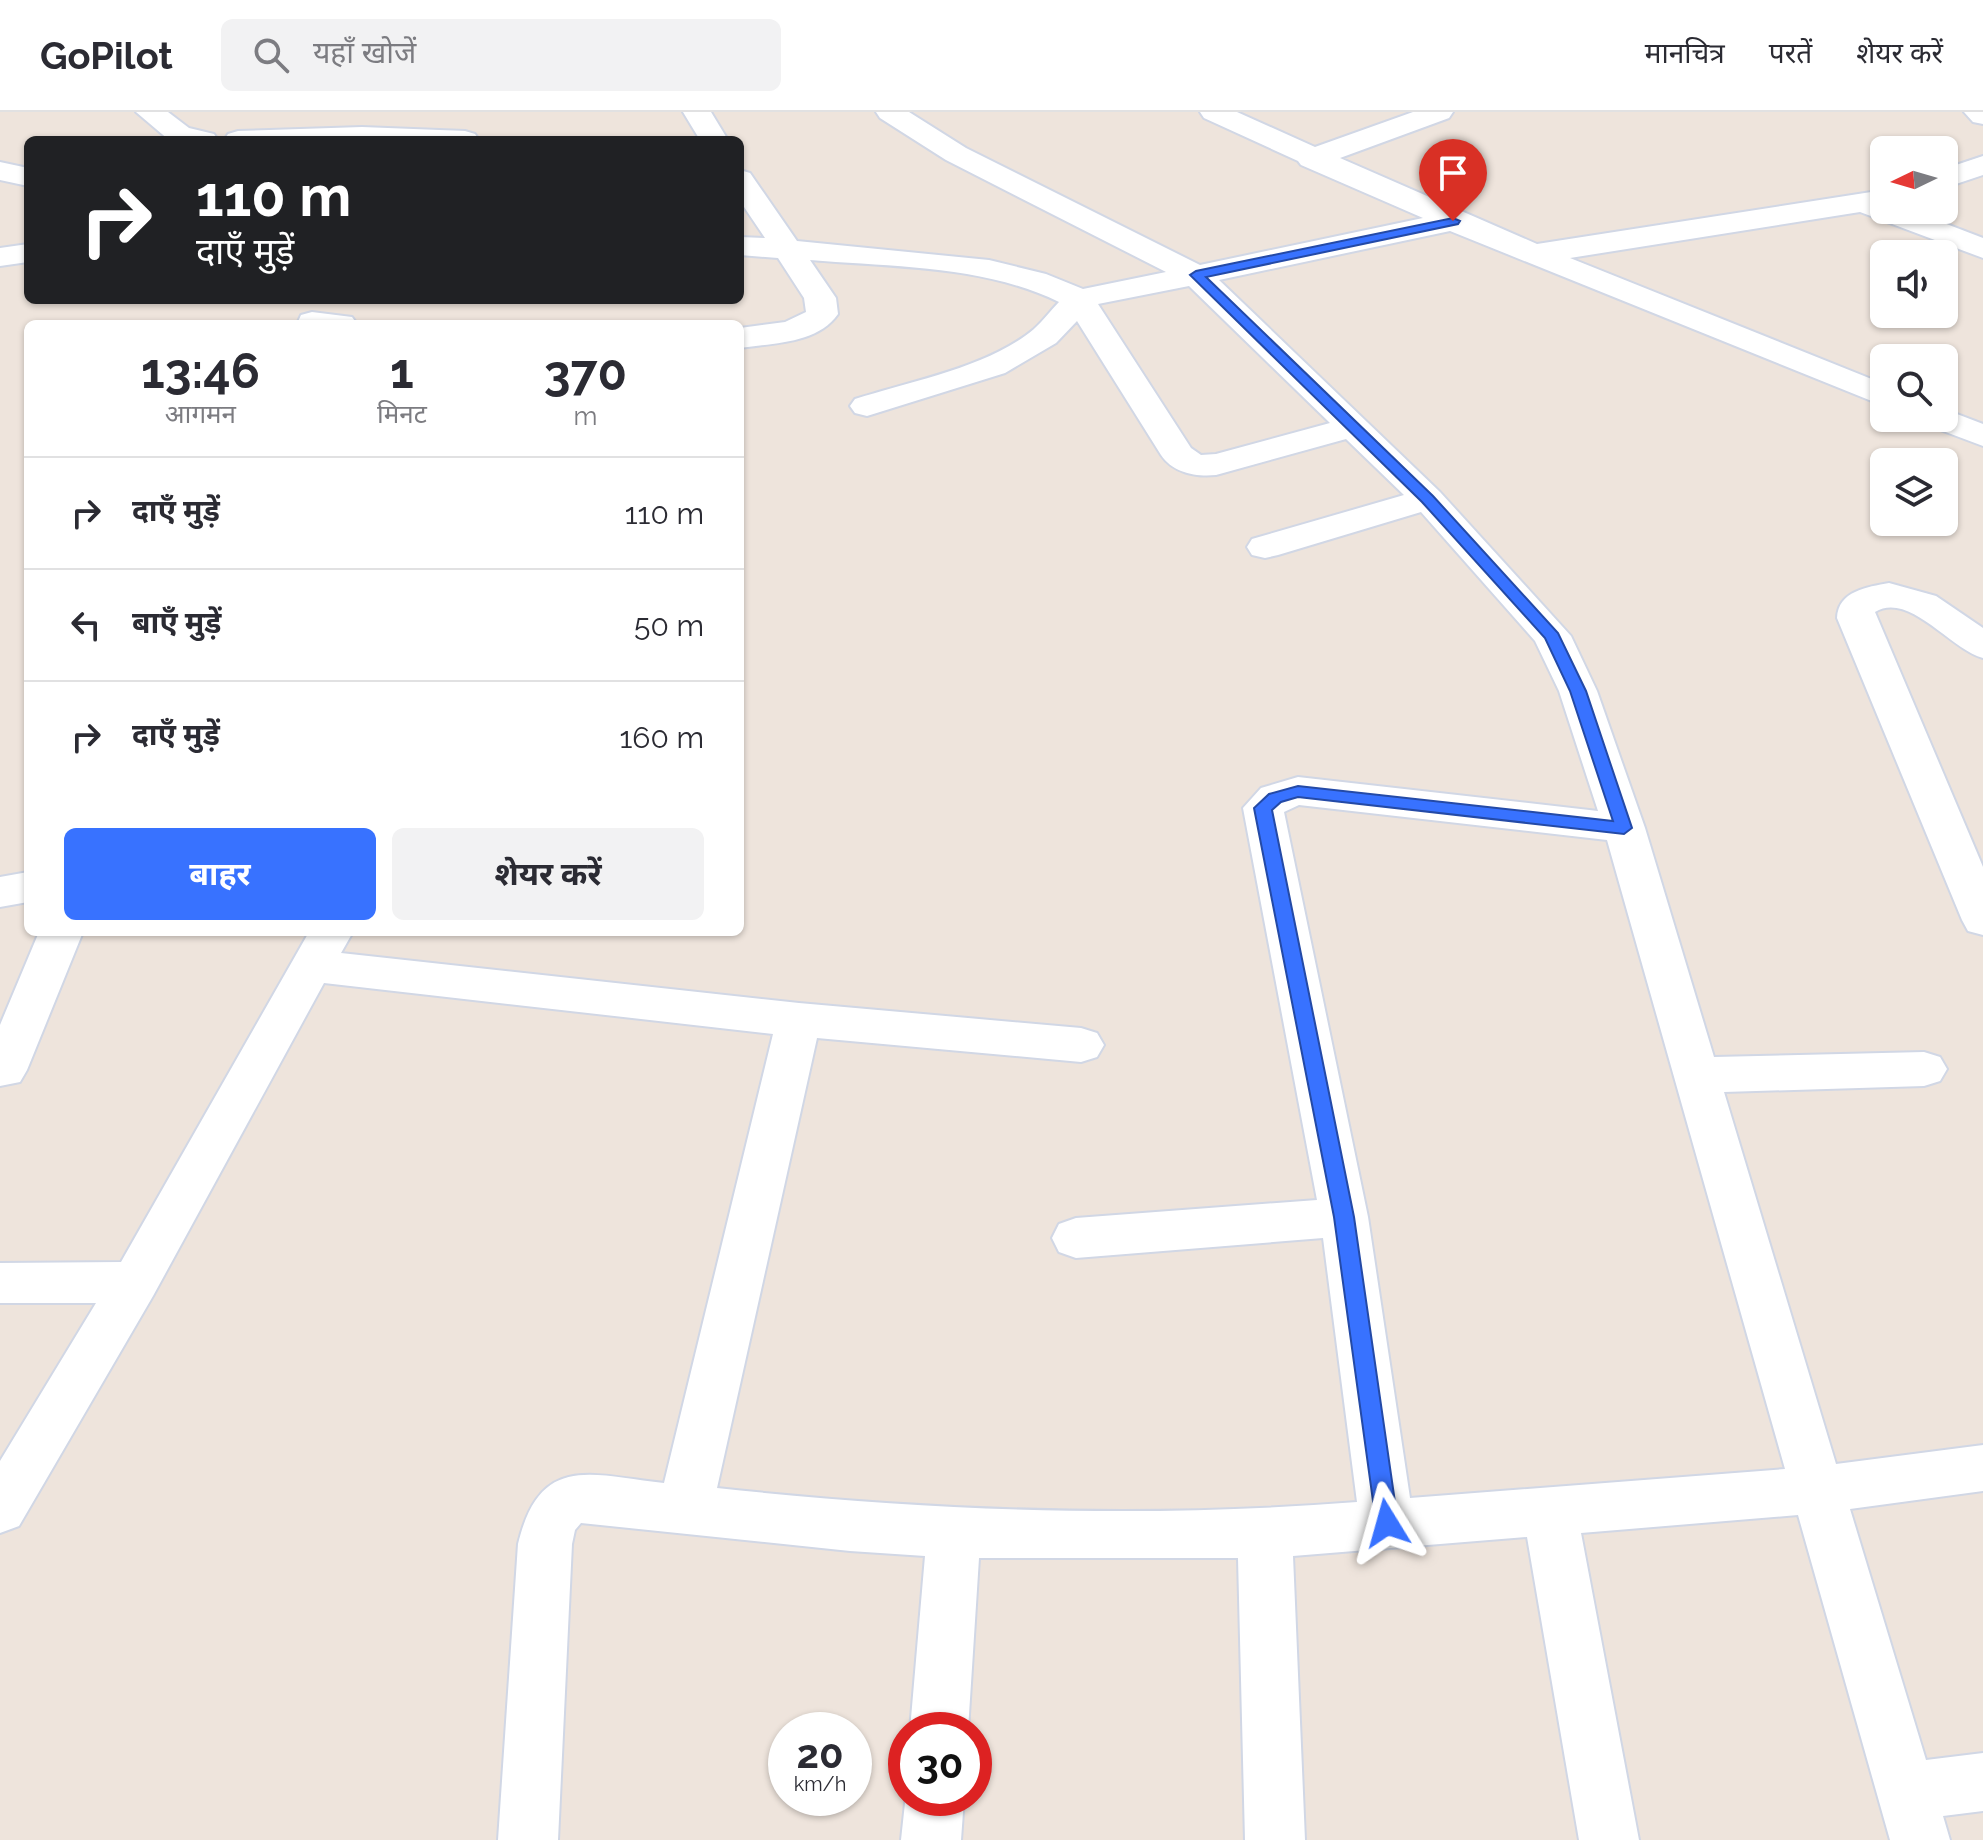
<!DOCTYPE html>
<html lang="hi">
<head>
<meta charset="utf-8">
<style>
	:root { --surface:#fff; --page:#f2f2f3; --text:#2b2b33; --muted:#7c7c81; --line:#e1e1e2; --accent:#3872ff }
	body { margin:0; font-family:Raleway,"Noto Sans Devanagari",sans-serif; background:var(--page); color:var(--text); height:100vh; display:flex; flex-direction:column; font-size:30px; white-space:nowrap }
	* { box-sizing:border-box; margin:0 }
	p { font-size:26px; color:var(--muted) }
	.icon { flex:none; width:44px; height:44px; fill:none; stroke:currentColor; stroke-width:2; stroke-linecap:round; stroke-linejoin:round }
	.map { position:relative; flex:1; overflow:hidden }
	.details { position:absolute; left:24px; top:208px; width:720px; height:616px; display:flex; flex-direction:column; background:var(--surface); border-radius:12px; box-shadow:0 2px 6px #0004 }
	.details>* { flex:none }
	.hud { position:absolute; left:24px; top:24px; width:720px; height:168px; border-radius:12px; box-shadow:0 2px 6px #0004; background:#202124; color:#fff; overflow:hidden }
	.needle { width:52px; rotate:265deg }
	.controls { position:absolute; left:1870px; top:24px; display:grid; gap:16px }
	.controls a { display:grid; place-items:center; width:88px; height:88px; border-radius:12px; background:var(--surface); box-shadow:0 2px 6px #0004; font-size:40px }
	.speed { position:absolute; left:768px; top:1600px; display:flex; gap:16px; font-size:40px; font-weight:700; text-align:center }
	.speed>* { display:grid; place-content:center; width:104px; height:104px; border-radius:50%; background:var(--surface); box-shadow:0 2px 6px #0004; line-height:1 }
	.speed small { font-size:20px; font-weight:400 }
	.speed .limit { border:12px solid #d22; background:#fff; color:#111 }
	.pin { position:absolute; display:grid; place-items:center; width:68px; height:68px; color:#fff; margin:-82px -34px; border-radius:50% 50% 50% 0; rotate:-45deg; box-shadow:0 0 8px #0007 }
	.pin .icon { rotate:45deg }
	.me { position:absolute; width:88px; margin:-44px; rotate:352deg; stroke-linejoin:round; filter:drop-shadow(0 0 6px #0008) }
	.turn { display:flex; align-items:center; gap:28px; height:168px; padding:0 40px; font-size:36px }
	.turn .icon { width:104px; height:104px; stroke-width:2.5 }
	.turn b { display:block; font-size:56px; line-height:68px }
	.eta { display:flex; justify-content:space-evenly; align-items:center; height:136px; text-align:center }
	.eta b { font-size:48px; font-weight:700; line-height:56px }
	.primary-button { display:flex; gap:16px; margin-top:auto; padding:16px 40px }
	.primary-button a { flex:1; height:92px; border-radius:12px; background:var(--accent); color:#fff; font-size:32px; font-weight:700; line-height:92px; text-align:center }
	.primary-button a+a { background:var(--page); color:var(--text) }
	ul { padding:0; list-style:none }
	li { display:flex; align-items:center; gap:24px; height:112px; padding:0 40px; border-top:2px solid var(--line) }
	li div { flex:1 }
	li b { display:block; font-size:30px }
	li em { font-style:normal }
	header { display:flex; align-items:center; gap:48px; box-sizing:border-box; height:112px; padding:0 40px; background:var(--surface); border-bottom:2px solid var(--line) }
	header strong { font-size:38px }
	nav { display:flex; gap:44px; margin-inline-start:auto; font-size:28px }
	.search { width:560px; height:72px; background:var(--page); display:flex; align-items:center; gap:20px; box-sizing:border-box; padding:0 28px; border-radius:12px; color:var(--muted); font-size:30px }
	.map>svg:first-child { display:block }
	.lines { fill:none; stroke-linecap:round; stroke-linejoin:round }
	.street-casing { stroke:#d1d7e5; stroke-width:4 }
	.street { fill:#fff; fill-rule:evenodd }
	.route { fill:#3872ff; stroke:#244aa6; stroke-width:2 }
</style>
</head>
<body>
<header>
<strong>GoPilot</strong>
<div class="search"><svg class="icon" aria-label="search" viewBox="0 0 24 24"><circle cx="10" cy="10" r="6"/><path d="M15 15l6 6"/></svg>यहाँ खोजें</div>
<nav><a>मानचित्र</a><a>परतें</a><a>शेयर करें</a></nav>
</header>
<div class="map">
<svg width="1983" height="1728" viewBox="0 0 1983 1728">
	<rect width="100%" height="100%" fill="#eee4dc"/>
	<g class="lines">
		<defs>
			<path id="street" d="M 136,0 L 168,0 L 189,16 L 214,22 L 218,28 L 169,28 Z
				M 683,0 L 711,0 L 728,28 L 700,28 Z
				M 876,0 L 909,0 L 966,36 L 1200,153 L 1423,106 L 1301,53 L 1298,49 L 1204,6 L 1200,0 L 1237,0 L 1315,35 L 1413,0 L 1453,0 L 1449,6 L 1340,46 L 1537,132 L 1884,78 L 1884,98 L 1910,98 L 1983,126 L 1983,146 L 1860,100 L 1570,146 L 1884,272 L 1884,294 L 1450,119 L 1219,168 L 1440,380 L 1571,524 L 1597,579 L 1645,716 L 1714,945 L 1924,940 L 1940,945 L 1947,957 L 1940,969 L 1924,974 L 1724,980 L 1836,1352 L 1983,1333 L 1983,1379 L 1850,1397 L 1926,1648 L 1983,1641 L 1983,1699 L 1943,1704 L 1950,1728 L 1890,1728 L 1798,1403 L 1581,1421 L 1639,1728 L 1579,1728 L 1527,1425 L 1293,1444 L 1305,1728 L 1245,1728 L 1238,1446 L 979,1446 L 968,1618 L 910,1618 L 925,1444 L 850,1439 L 581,1411 L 575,1418 L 572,1432 L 558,1728 L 498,1728 L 518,1432 C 540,1341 590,1363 664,1371 L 773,922 L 324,871 L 153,1184 L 19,1414 L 0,1421 L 0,1349 L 96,1191 L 0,1191 L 0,1151 L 121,1150 L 309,820 L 353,820 L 341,841 L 799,891 L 1081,916 L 1097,921 L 1104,933 L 1097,945 L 1081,950 L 817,926 L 717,1376 C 929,1399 1144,1407 1357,1390 L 1323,1126 L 1076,1146 L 1059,1140 L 1052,1126 L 1059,1112 L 1076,1106 L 1317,1088 L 1243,696 L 1261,676 L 1298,665 L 1598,699 L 1559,579 L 1535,529 L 1421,400 L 1278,443 L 1265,446 L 1252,443 L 1247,435 L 1252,427 L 1404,383 L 1346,327 L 1216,363 C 1196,365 1173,361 1161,343 L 1077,209 L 1056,231 L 1005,261 L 867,304 L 855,301 L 850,294 L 855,287 C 911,269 989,255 1034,217 C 1043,209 1051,198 1059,190 C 983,153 892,155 810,148 L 836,186 L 838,202 C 817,232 773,231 740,236 L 740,216 L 785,210 L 806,200 L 804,186 L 778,146 L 740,143 L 740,125 L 765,126 L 740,89 L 740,58 L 750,61 L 797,129 L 989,148 L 1046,162 L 1083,177 L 1166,160 L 946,48 L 880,6 ZM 1189,174 L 1330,311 L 1216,342 L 1201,343 L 1191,336 L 1098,192 ZM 1299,693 L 1607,728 L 1785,1357 L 1410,1386 L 1368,1105 L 1284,700 Z
				M 1964,0 L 1983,0 L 1983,12 L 1973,10 Z
				M 362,15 L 465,19 L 475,22 L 479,28 L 224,28 L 228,22 L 238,19 Z
				M 1983,44 L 1983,63 L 1944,76 L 1944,57 Z
				M 0,50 L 28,56 L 28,74 L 0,68 Z
				M 28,132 L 28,150 L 0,154 L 0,136 Z
				M 312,200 L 352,205 L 357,212 L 297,212 L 301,203 Z
				M 1944,297 L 1983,312 L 1983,334 L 1927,313 L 1922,306 L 1944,306 Z
				M 1889,471 L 1936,484 L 1983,516 L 1983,546 C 1950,537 1909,479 1875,500 L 1983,755 L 1983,823 L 1968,819 L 1962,808 L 1837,506 C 1838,479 1867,475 1889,471 Z
				M 28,760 L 28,790 L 0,795 L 0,765 Z
				M 39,820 L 83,820 L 27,958 L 20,970 L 0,974 L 0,913 Z
				M 906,1682 L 906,1686 L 964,1686 L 961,1728 L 901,1728 Z"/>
		</defs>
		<use href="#street" class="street-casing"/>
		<use href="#street" class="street"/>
	</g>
	<path class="route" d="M 1453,106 L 1460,109 L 1458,112 L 1206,165 L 1433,384 L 1558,521 L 1586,579 L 1632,716 L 1624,722 L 1298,685 L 1281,690 L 1272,698 L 1354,1105 L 1398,1411 L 1395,1418 L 1387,1421 L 1379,1418 L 1376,1411 L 1334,1105 L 1254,696 L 1269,682 L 1298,674 L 1613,709 L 1570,579 L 1545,526 L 1422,390 L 1190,163 L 1196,159 Z"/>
</svg>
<div class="controls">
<a><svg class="needle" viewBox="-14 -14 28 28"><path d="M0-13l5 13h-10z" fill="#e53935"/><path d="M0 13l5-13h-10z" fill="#7c7c81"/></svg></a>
<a><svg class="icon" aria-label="sound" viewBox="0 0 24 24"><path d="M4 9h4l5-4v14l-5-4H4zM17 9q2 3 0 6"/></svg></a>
<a><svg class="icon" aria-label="search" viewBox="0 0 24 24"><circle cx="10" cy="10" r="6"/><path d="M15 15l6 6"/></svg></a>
<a><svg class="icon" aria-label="layers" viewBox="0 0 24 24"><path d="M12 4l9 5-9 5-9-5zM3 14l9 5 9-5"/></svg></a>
</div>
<div class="speed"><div>20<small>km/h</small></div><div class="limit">30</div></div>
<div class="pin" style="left:1453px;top:109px;background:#d93025"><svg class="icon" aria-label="arrive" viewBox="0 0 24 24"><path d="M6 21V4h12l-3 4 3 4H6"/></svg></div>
<svg class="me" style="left:1387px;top:1411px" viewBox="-20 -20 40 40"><path d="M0-17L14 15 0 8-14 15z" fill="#3872ff" stroke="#fff" stroke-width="4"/></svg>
<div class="hud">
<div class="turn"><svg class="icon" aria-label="right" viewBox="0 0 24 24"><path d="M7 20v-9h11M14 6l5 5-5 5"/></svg><div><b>110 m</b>दाएँ मुड़ें</div></div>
</div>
<section class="details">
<div class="eta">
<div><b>13:46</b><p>आगमन</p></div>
<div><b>1</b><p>मिनट</p></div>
<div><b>370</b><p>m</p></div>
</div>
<ul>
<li><svg class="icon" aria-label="right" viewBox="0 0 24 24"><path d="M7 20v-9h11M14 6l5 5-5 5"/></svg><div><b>दाएँ मुड़ें</b></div><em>110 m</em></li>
<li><svg class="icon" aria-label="left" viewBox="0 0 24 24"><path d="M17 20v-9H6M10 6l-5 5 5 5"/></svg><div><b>बाएँ मुड़ें</b></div><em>50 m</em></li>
<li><svg class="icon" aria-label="right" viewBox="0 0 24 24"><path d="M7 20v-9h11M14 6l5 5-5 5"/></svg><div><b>दाएँ मुड़ें</b></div><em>160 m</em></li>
</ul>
<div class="primary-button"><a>बाहर</a><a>शेयर करें</a></div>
</section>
</div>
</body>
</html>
